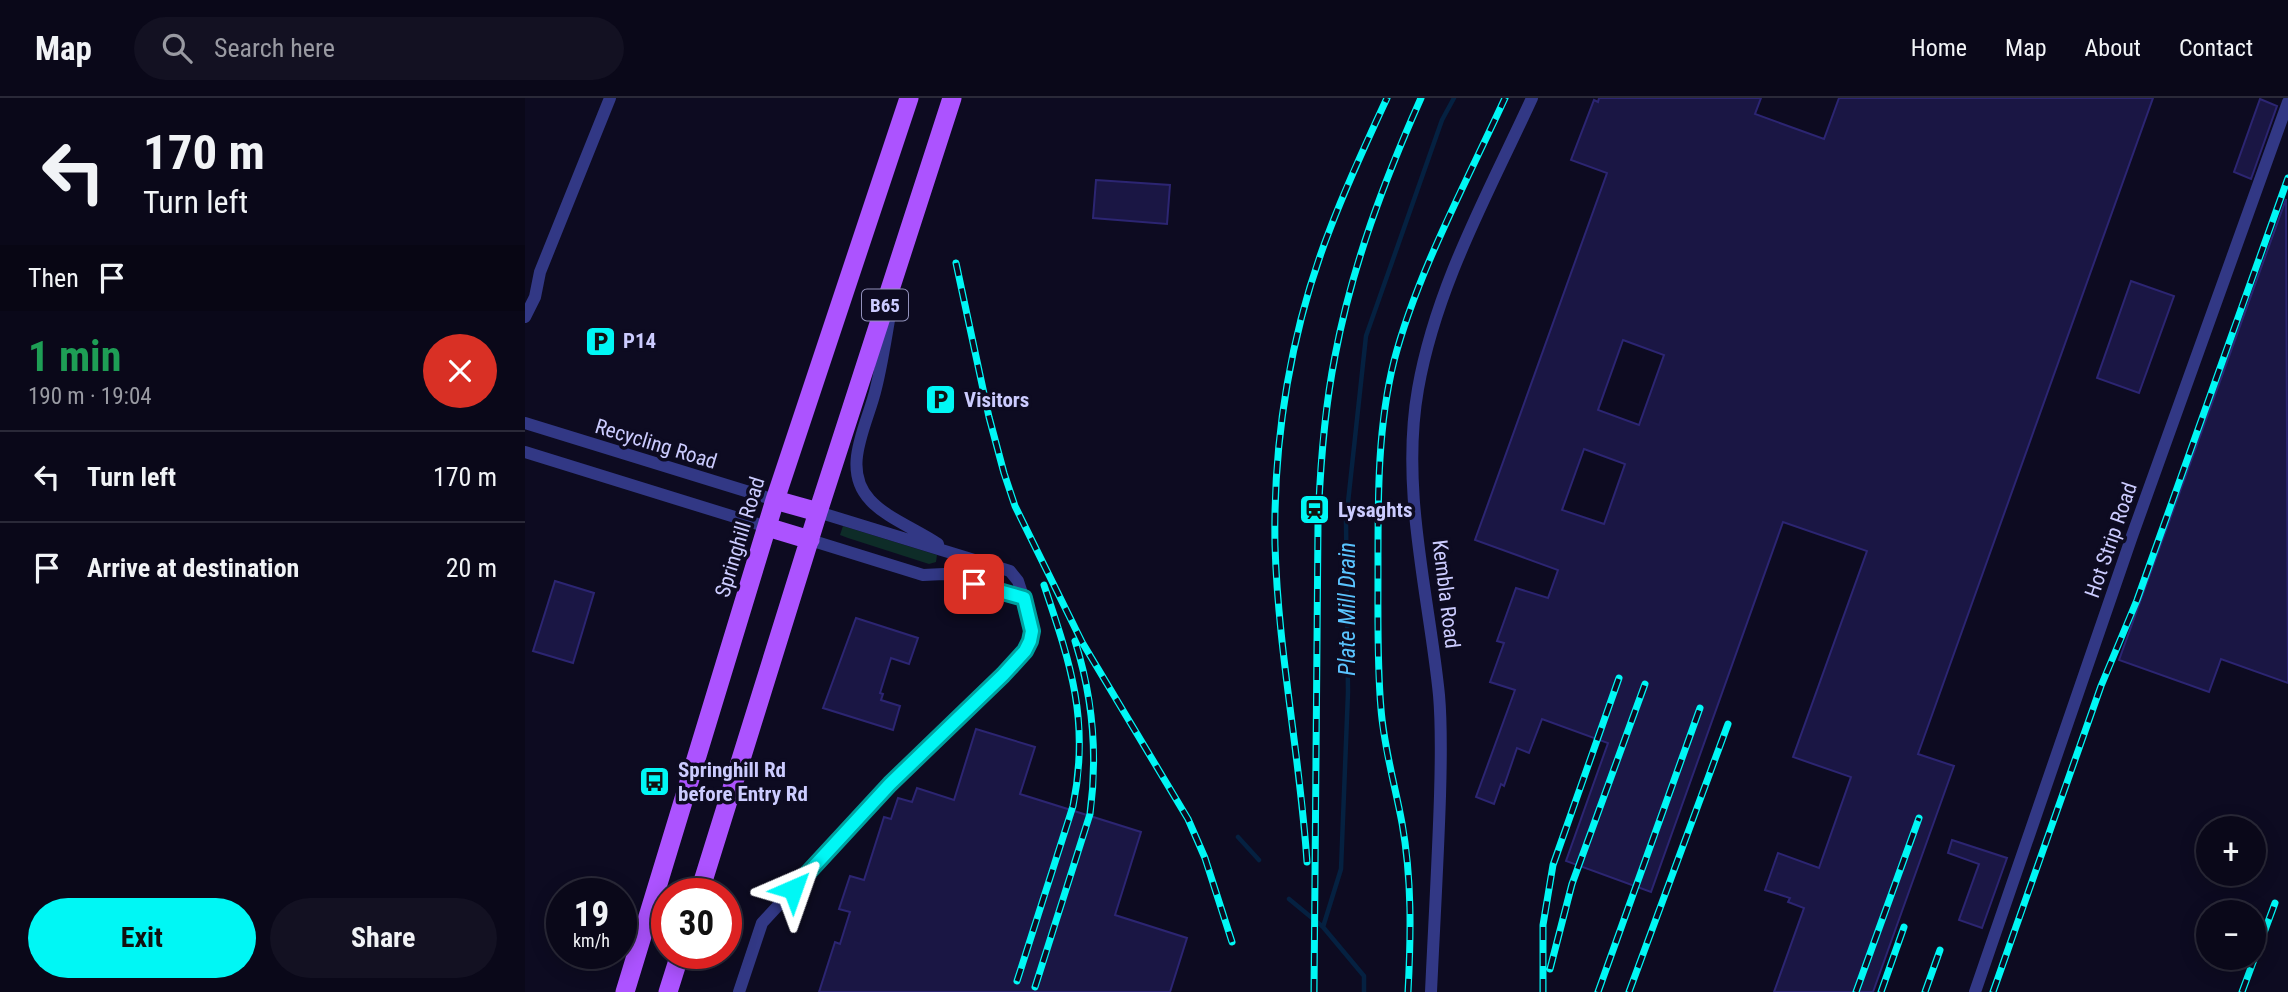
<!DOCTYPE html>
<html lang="en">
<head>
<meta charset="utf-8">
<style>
	:root { --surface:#0a0819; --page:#131122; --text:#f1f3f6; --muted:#999aa2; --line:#2a2938; --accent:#00f7f5 }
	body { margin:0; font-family:"Roboto Condensed",sans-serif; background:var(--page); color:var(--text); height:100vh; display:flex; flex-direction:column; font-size:26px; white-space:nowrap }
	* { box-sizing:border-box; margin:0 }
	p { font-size:23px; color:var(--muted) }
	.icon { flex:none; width:38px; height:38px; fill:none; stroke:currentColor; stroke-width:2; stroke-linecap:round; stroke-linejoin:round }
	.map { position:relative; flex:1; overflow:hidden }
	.details { display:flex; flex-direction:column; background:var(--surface); width:525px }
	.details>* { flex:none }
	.top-card { background:#0a0819; color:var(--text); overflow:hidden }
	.controls { position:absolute; left:1671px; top:718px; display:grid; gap:14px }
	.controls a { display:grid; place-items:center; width:70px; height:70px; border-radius:50%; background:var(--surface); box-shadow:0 4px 18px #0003,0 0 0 2px var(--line); font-size:35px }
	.speed { position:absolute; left:21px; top:780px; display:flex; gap:14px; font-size:35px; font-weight:700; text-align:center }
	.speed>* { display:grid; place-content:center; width:91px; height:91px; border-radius:50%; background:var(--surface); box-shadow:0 4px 18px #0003,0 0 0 2px var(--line); line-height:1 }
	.speed small { font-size:18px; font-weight:400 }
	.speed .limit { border:10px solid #d22; background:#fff; color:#111 }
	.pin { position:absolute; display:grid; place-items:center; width:60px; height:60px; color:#fff; margin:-30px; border-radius:14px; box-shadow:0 4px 10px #0006 }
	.me { position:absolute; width:77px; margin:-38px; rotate:43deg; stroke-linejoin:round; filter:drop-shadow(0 0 5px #0008) }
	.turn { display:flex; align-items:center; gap:24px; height:147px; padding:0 28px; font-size:32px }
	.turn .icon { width:91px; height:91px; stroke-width:2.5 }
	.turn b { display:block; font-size:49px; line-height:60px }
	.then { display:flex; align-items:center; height:66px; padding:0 28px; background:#0003; gap:14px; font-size:26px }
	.round { display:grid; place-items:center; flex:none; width:74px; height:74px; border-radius:37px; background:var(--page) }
	.summary { display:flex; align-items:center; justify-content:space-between; height:119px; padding:0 28px }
	h1 { font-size:42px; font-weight:700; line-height:52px; color:#1e9e55 }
	.action { display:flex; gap:14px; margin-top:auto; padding:14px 28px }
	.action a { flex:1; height:80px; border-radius:42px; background:var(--accent); color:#111; font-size:28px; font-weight:700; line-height:80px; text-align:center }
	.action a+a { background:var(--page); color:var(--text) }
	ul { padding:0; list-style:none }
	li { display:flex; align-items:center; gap:21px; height:91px; padding:0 28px; border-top:2px solid var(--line) }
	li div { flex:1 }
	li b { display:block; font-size:26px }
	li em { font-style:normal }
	header { display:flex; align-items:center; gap:42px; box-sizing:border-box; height:98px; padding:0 35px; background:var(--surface); border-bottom:2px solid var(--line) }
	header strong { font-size:33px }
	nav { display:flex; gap:38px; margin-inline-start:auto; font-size:24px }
	.search { width:490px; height:63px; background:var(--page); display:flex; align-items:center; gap:18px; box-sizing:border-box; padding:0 24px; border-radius:38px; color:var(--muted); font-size:26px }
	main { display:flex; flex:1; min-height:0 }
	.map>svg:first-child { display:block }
	.green { fill:#0e2c28 }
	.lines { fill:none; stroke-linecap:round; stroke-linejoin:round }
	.stream { stroke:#052141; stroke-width:4.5 }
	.building { fill:#1a1644; stroke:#2c2572; stroke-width:2; fill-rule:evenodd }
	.street { stroke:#323885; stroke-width:12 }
	.primary { stroke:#ac53ff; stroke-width:19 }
	.rail-casing { stroke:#00f7f5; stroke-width:7 }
	.rail { stroke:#0d0b21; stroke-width:4.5; stroke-dasharray:13; stroke-linecap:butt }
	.route-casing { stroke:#00a19f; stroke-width:18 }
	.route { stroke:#00f7f5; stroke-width:12 }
	.labels { text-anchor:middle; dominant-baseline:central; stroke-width:7; stroke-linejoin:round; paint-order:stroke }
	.shield { fill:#0d0b21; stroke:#9392bc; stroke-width:2 }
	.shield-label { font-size:19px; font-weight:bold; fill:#ccf }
	.poi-label { font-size:21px; font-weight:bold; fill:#ccf; stroke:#0d0b21; text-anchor:start }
	.street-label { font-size:21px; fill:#ccf; stroke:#0d0b21 }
	.water-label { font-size:23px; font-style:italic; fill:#5ac4ff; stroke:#0d0b21 }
</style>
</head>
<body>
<header>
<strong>Map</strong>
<div class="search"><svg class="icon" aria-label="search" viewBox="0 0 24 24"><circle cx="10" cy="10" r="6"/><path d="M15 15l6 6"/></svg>Search here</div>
<nav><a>Home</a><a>Map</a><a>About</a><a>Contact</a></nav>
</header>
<main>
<section class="details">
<div class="top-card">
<div class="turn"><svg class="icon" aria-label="left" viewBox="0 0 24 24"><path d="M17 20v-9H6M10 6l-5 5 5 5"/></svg><div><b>170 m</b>Turn left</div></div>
<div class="then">Then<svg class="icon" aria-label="arrive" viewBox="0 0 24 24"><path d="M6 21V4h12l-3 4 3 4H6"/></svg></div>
</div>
<div class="summary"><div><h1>1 min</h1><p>190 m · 19:04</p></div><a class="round" style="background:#d93025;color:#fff"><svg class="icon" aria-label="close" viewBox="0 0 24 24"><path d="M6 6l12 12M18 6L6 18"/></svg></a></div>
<ul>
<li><svg class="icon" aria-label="left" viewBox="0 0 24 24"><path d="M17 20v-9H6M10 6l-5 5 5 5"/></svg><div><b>Turn left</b></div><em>170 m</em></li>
<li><svg class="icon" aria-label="arrive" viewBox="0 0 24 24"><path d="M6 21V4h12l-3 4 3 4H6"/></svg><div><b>Arrive at destination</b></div><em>20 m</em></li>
</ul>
<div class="action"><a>Exit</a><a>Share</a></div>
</section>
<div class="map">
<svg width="1763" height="894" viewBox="0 0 1763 894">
	<rect width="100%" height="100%" fill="#0d0b21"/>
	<path class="green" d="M 318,428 L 412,457 L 411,464 L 404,466 L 323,440 L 315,437 Z"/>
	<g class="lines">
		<path class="stream" d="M 713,739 L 734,762
			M 764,801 L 798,829
			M 839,894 L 839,878 L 798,829 L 816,771 L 823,594 L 821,423 L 841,238 L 917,22 L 929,0"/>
	</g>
	<path class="building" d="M 1074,0 L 1236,0 L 1230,16 L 1299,41 L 1314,0 L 1628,0 L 1393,656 L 1429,668 L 1348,894 L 1249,894 L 1279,810 L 1263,804 L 1265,800 L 1240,792 L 1253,755 L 1294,770 L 1326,679 L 1268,659 L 1342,453 L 1258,424 L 1126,794 L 1041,763 L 1083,645 L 1017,621 L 1004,655 L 992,650 L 979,688 L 976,686 L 969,706 L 951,699 L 990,592 L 965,584 L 979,545 L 972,543 L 991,490 L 1023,500 L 1033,472 L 950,442 L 1082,75 L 1046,62 L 1069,2 L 1073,4 ZM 1098,242 L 1139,257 L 1114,327 L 1073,312 ZM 1059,351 L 1100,366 L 1079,426 L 1037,412 Z
		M 1735,1 L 1752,8 L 1726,81 L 1709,74 Z
		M 571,82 L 645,87 L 642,126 L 568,120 Z
		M 1761,101 L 1763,585 L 1696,561 L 1684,594 L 1594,562 Z
		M 1606,183 L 1649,198 L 1614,295 L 1572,280 Z
		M 30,483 L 69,495 L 48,565 L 8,553 Z
		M 331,520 L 393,540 L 384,566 L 366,560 L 355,595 L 358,596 L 356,602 L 375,608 L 368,632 L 298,610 Z
		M 451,631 L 510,649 L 495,696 L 616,734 L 590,817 L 662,840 L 645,894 L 294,894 L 310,844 L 315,846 L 325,814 L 314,811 L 325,778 L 339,782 L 359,719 L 366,721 L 373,700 L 387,704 L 392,690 L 429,702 Z
		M 1427,742 L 1482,760 L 1457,830 L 1434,822 L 1454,766 L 1423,755 Z"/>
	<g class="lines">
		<path class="street" d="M 365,216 C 361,240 357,266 351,290 C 343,326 315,370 345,402 C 361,420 393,432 413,446
			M 0,219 L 10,199 L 15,174 L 85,0
			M 0,325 L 250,402
			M 0,354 L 242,429
			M 285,442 L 398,477 L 419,476 L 499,500
			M 214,894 L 237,825 L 365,686 L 478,577 L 500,553 L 506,539 L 506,523 L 493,483 L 485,473 L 293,414
			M 906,894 C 909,829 913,763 915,698 C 916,664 917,631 914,597 C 904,497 875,392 893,291 C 911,188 964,94 1007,0
			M 1450,894 L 1607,438 L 1763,4"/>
		<path class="primary" d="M 250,402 L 293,414
			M 242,429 L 285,442
			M 174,796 L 293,414 L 427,0
			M 100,894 L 250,402 L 384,0
			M 143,894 L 155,856"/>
		<defs>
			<path id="rail" d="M 431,165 L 464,319 L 479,375 L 490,408 L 557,544 L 663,721 L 680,760 L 707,844
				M 782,764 C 775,658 753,553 750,447 C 748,340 766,231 805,131 C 822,86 842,43 862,0
				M 1025,871 L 1047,786 L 1120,586
				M 492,883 L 548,708 C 565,623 546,567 519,487
				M 510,889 L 565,716 C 573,656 568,600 550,543
				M 789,894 L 793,427 C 795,370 799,314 810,258 C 827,168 859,83 896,0
				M 883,894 C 886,837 887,781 877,725 C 870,687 859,650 856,611 C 852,565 853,519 853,473 C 853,403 852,331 869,263 C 892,175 942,83 980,0
				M 1018,894 L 1018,827 L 1028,767 L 1094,580
				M 1073,894 L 1175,610
				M 1104,894 L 1203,626
				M 1331,894 L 1394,720
				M 1356,894 L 1379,829
				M 1400,894 L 1415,852
				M 1468,894 L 1576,588 L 1612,502 L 1763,80
				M 1717,894 L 1750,805"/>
		</defs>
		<use href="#rail" class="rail-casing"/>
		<use href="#rail" class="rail"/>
	</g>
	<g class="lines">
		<defs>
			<path id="route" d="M 268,791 L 365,686 L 478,577 L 500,553 L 505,543 L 507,533 L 499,500 L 449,486"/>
		</defs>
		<use href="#route" class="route-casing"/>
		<use href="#route" class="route"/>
	</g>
	<defs>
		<symbol id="parking-square" viewBox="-11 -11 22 22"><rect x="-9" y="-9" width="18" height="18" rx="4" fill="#00f7f5" stroke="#0d0b21"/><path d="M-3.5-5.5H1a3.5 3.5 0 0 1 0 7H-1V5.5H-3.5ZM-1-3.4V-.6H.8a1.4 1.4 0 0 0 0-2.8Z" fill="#111"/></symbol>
		<symbol id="station-square" viewBox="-11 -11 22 22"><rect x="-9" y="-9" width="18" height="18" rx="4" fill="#00f7f5" stroke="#0d0b21"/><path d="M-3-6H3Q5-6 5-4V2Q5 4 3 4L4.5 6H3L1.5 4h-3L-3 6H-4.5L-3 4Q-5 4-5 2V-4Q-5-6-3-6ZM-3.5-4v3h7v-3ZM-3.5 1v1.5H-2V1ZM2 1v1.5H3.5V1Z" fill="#111"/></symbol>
		<symbol id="bus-square" viewBox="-11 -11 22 22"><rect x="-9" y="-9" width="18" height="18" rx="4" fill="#00f7f5" stroke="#0d0b21"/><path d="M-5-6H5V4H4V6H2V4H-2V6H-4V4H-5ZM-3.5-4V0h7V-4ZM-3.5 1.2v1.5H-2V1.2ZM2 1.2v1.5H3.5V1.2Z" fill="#111"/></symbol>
	</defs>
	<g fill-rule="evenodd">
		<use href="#parking-square" x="58" y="226" width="35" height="35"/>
		<use href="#parking-square" x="398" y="284" width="35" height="35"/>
		<use href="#station-square" x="772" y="394" width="35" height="35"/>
		<use href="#bus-square" x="112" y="666" width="35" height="35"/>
	</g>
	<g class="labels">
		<rect class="shield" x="337" y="191.5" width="46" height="31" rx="5"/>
		<g class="shield-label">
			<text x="360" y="207">B65</text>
		</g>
		<g class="poi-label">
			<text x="98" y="243">P14</text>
			<text x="439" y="302">Visitors</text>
			<text x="813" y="412">Lysaghts</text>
			<text x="153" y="672">Springhill Rd<tspan x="153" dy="24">before Entry Rd</tspan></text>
		</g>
		<g class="street-label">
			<text transform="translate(131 346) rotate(17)">Recycling Road</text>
			<text transform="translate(215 439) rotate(-73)">Springhill Road</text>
			<text transform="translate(1586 442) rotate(-71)">Hot Strip Road</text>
			<text transform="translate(921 496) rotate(83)">Kembla Road</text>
		</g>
		<g class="water-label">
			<text transform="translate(822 511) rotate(-90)">Plate Mill Drain</text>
		</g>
	</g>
</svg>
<div class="controls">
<a>+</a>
<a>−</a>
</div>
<div class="speed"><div>19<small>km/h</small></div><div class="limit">30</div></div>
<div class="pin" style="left:449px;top:486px;background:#d93025"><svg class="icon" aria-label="arrive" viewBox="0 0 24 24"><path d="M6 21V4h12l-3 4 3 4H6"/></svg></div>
<svg class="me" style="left:268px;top:791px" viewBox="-20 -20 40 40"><path d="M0-17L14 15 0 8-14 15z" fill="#00f7f5" stroke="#fff" stroke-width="4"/></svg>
</div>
</main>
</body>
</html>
